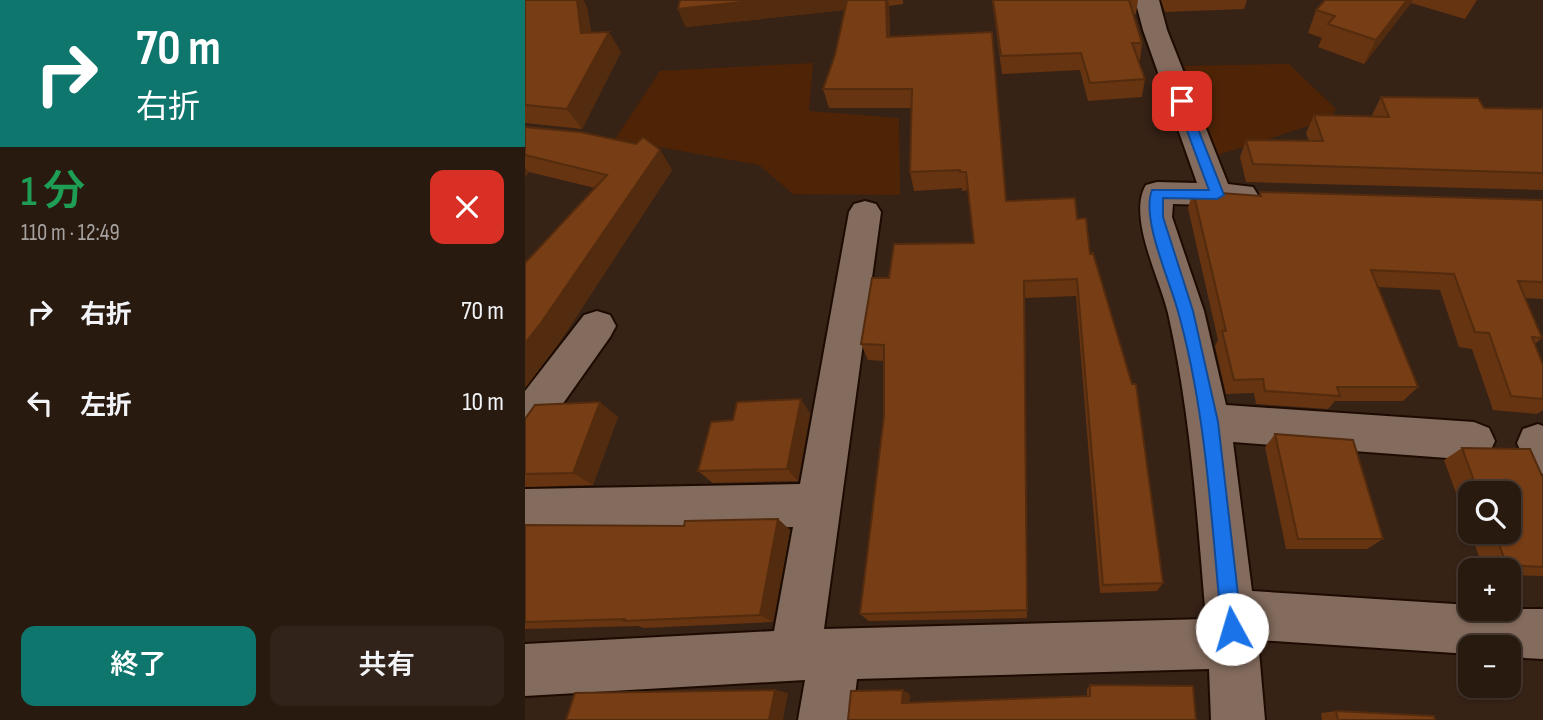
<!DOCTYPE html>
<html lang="ja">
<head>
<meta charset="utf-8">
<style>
	:root { --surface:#291a10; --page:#312319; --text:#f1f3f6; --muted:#a5a19f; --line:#453830; --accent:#0f766e }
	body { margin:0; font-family:"Sofia Sans Condensed","Noto Sans JP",sans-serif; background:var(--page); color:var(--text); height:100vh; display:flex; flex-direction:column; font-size:26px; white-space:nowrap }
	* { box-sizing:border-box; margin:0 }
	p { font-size:23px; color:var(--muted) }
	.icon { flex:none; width:38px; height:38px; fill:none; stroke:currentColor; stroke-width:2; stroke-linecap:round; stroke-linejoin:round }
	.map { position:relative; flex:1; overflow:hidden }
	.drawer { display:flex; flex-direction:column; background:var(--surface); width:525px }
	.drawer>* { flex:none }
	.hud { background:#0f766e; color:#fff; overflow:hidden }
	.controls { position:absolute; left:933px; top:481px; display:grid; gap:14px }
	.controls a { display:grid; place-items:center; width:63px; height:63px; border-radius:14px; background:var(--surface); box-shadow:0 2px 5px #0004,0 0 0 2px var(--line); font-size:35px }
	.pin { position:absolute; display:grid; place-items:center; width:60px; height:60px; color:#fff; margin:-30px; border-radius:14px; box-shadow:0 4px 10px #0006 }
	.me { position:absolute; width:77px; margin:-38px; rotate:354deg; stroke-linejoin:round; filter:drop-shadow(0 0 5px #0008) }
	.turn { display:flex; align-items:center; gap:24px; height:147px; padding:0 21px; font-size:32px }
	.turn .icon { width:91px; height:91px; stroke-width:2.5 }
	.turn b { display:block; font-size:49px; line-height:60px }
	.round { display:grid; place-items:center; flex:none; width:74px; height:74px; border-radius:14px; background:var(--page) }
	.overview { display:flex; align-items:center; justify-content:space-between; height:119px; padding:0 21px }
	h1 { font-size:42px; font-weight:600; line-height:52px; color:#1e9e55 }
	.button { display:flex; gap:14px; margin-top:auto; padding:14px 21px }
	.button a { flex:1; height:80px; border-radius:14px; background:var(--accent); color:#fff; font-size:28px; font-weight:600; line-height:80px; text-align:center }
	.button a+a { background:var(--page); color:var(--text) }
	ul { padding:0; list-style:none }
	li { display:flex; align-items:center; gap:21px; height:91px; padding:0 21px }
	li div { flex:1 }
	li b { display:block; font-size:26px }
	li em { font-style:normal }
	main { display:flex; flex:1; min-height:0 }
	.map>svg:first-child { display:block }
	.green { fill:#4f2406 }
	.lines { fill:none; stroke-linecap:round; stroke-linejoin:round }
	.minor-casing { stroke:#1d0b02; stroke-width:4 }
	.minor { fill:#836b5d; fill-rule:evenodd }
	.wall { fill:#663411; fill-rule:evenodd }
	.shaded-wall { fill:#532b0e }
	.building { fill:#773d14; stroke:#532b0e; stroke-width:2 }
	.route { fill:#1a73e8; stroke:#114b97; stroke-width:2 }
</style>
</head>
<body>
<main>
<section class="drawer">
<div class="hud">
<div class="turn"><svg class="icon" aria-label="right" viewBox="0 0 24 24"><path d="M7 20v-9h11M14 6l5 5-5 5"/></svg><div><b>70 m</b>右折</div></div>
</div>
<div class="overview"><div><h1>1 分</h1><p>110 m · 12:49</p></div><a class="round" style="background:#d93025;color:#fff"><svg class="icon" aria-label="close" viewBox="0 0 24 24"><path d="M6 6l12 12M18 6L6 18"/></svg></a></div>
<ul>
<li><svg class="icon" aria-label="right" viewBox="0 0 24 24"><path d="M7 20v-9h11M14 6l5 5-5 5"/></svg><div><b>右折</b></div><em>70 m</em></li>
<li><svg class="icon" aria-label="left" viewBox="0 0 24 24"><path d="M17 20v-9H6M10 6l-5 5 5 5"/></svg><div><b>左折</b></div><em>10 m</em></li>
</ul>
<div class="button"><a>終了</a><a>共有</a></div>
</section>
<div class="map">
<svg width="1018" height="720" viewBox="0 0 1018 720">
	<rect width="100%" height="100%" fill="#372216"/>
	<path class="green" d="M 288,63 L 284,111 L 374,118 L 375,195 L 268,194 L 234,165 L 90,139 L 135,71 Z
		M 764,64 L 811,109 L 805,119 L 693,155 L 659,66 Z"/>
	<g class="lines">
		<defs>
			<path id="minor" d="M 610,0 L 634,0 L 642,30 L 703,184 L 728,187 L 733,195 L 728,203 L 717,206 L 648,204 L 647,217 L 679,311 L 701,405 L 949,422 L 964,428 L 970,441 L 964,454 L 949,460 L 708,442 L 727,591 L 945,605 L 945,609 L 1018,609 L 1018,659 L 984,657 L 984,648 L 945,648 L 945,654 L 733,640 L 740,720 L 686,720 L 684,669 L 332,679 L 327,720 L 273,720 L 280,680 L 0,696 L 0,644 L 249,631 L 268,527 L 0,533 L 0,489 L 275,484 L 324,212 L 329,204 L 340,201 L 351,204 L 356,212 L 299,629 L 681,619 C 672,515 666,415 643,313 C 635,279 602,216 621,185 L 632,182 L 672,183 L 618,30 Z
				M 72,311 L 85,315 L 91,326 L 85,337 L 15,436 L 0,441 L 0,391 L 59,315 Z
				M 1013,424 L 1018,426 L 1018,474 L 1003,468 L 992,443 L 998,429 Z"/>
		</defs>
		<use href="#minor" class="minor-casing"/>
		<use href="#minor" class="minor"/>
	</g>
	<path class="wall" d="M 0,0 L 58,0 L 62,7 L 66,33 L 96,52 L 57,129 L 0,123 Z
		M 155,0 L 378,0 L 378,4 L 364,6 L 365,37 L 481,201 L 552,219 L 565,254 L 638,583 L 632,591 L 575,593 L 551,296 L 500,298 L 502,618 L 344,621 L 335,614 L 359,416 L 359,361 L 343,360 L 336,344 L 364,278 L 449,243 L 443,190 L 437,191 L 437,188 L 389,191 L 385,172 L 387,108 L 304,108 L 298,89 L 310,55 L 320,10 L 161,27 L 153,9 Z
		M 467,0 L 613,0 L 611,14 L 608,14 L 617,43 L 615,60 L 613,60 L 620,79 L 617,97 L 563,101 L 555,70 L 477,74 Z
		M 636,0 L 722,0 L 719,9 L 640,12 Z
		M 800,0 L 952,0 L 940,19 L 886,3 L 839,64 L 793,47 L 797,38 L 783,33 L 791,10 Z
		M 856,97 L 959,108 L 1018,109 L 1018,190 L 721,182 L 715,157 L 721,140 L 784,141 L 781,133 L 789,115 L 847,117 L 847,115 Z
		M 0,127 L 135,150 L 147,170 L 36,340 L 0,388 L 0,263 L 70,188 L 4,172 L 0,177 Z
		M 668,191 L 734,196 L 735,192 L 1018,200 L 1018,299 L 1000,298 L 1017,338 L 1010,344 L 1018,365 L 1018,410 L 1012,414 L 968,410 L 947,349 L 934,347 L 915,290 L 853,287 L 893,387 L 878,401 L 810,401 L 803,409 L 731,404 L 729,393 L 701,394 L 690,346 L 693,340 L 663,208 Z
		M 285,413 L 273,481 L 188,483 L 173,471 Z
		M 93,417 L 68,485 L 0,487 L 0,419 Z
		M 750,434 L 858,539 L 842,549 L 761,549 L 740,447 Z
		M 937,448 L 1018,478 L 1018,576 L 984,575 L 984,570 L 959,570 L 919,460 ZM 945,494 L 984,494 L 984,532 L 945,532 Z
		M 253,519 L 265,530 L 248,622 L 119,628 L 113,626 L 0,629 L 0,525 L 159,526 Z
		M 565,685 L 668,686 L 323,720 L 385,694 L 384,703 L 562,696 L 562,689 Z
		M 811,711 L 910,720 L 797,720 L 796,713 Z"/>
	<path class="shaded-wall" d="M 52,0 L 58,0 L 62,7 L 68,53 L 56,33 Z
		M 235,0 L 327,0 L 329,9 L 161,27 L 153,9 Z
		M 361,0 L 363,0 L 364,6 L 365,56 L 362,37 Z
		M 882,0 L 888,0 L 839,64 L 851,40 Z
		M 84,32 L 96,52 L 57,129 L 42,109 Z
		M 135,150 L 147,170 L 36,340 L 0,388 L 0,343 Z
		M 0,167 L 4,172 L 0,177 Z
		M 276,399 L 285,413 L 273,481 L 262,469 Z
		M 75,402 L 93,417 L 68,485 L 48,473 Z
		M 253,519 L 265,530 L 248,622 L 235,615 Z
		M 250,690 L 263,693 L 258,720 L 244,720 Z
		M 378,690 L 385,694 L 384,706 L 377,703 Z"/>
	<path class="building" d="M 0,0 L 52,0 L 56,33 L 84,32 L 42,109 L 0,105 Z
		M 155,0 L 235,0 L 153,9 Z
		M 322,0 L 361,0 L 362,37 L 467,32 L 481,201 L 550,198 L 552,219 L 561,218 L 565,254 L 568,253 L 607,384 L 611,384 L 638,583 L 578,585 L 552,279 L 499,281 L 502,610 L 335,614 L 359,416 L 359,345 L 336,344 L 347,278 L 364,278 L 369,244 L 449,243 L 441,172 L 435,172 L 435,170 L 385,172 L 387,89 L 298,89 L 310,55 Z
		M 468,0 L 604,0 L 617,43 L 607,43 L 620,79 L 565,83 L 556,53 L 476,56 Z
		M 800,0 L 882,0 L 851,40 L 803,24 L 810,16 L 791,10 Z
		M 856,97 L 953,98 L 959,108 L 1018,109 L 1018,173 L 728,164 L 721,140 L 798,141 L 789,115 L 864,117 Z
		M 0,127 L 55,132 L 111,144 L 118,137 L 135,150 L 16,323 L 0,343 L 0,263 L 82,175 L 0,155 Z
		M 668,191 L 736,196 L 735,192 L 1018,200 L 1018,282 L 993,281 L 1017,338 L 1007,337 L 1018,365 L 1018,399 L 986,396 L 964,333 L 950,332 L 929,274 L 846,270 L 893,387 L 812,387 L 815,396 L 740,391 L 738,379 L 709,380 L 697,331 L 701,331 Z
		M 276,399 L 262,469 L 173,471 L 186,422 L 208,420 L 212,402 Z
		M 75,402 L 48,473 L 0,474 L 0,419 L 10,405 Z
		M 750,434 L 828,440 L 858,539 L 773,539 Z
		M 937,448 L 1005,449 L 1018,478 L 1018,567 L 982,565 L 969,532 L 984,532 L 984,494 L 954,494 Z
		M 253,519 L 235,615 L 99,621 L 100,619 L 0,622 L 0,525 L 159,526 L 160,521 Z
		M 565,685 L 668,686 L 671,720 L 323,720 L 326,691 L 378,690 L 377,703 L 565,696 Z
		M 250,690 L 244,720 L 41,720 L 50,693 Z
		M 811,711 L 909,716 L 910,720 L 813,720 Z"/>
	<path class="route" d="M 657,97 L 662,101 L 699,195 L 692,199 L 638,198 L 638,217 L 668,311 L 693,422 L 717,629 L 714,636 L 707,639 L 700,636 L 697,629 C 686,522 682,412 652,308 C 644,279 616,218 627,190 L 684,190 L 651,101 Z"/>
</svg>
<div class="controls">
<a><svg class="icon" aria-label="search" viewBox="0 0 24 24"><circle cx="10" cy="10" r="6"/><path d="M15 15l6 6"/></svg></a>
<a>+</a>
<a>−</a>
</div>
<div class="pin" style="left:657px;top:101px;background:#d93025"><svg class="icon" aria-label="arrive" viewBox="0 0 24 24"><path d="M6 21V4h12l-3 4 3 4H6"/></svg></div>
<svg class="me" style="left:707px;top:629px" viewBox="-20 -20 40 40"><circle r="19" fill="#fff"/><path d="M0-13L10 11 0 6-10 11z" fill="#1a73e8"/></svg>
</div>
</main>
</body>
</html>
